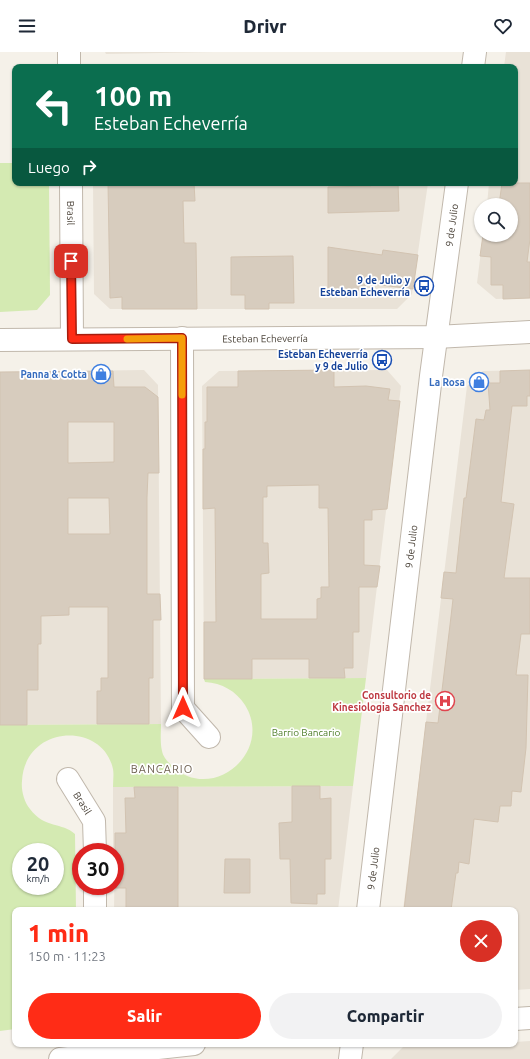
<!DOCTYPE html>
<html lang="es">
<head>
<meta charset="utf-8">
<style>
	:root { --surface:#fff; --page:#f2f2f3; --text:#1f2937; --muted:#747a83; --accent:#ff2c16 }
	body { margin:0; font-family:Ubuntu,sans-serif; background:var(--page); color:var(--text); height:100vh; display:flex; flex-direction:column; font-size:15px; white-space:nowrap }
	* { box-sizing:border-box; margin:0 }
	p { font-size:13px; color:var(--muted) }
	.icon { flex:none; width:22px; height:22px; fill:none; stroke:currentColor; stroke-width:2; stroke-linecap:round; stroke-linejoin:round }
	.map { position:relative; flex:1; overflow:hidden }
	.sheet { position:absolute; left:12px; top:855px; width:506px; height:140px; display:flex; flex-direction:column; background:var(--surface); border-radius:8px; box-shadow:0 1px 3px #0004 }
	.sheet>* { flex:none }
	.top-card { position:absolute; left:12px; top:12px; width:506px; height:122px; border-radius:8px; box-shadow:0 1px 3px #0004; background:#0b6e4f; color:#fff; overflow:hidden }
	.controls { position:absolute; left:474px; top:146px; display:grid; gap:8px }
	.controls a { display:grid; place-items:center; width:44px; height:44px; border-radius:50%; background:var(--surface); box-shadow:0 1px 3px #0004; font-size:20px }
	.speed { position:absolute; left:12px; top:791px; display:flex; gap:8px; font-size:20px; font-weight:700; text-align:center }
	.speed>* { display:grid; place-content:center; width:52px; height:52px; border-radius:50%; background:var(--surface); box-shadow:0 1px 3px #0004; line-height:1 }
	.speed small { font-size:10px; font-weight:400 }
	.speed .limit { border:6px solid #d22; background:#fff; color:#111 }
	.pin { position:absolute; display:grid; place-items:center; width:34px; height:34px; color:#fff; margin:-17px; border-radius:8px; box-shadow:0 2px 6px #0006 }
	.me { position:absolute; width:44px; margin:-22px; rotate:0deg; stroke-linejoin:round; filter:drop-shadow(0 0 3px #0008) }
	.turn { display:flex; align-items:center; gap:14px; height:84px; padding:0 16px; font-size:18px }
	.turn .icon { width:52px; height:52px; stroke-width:2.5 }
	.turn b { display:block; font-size:28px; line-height:34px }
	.then { display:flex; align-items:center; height:38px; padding:0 16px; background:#0003; gap:8px; font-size:15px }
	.round { display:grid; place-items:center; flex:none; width:42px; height:42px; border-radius:21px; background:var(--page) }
	.summary { display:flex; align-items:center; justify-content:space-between; height:68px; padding:0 16px }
	h1 { font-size:24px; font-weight:800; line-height:30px; color:var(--accent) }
	.button { display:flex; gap:8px; margin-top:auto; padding:8px 16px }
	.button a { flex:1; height:46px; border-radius:24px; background:var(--accent); color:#fff; font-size:16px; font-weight:800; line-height:46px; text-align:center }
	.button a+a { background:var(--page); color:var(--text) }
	header { display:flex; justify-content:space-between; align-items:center; height:52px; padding:0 16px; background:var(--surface); font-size:18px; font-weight:800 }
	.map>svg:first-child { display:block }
	.residential { fill:#e9e2d7 }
	.green { fill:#d4eab2; fill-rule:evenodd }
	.building { fill:#d7ccbe; stroke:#d2c3b1; fill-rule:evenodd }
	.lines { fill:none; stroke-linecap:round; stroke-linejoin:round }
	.minor-casing { stroke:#c1b8ac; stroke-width:24 }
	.minor { stroke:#fff; stroke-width:22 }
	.route-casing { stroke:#a61d0e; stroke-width:10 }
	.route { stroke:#ff2c16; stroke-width:7 }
	.slow { stroke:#f59e0b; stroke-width:7 }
	.labels { text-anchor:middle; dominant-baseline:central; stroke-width:3.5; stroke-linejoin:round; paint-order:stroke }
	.street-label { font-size:10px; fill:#494137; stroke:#fff }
	.transit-label { font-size:10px; font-weight:bold; fill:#164399; stroke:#fff; text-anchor:end }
	.shop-label { font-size:10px; font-weight:bold; fill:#366cbe; stroke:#fff; text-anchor:end }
	.health-label { font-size:10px; font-weight:bold; fill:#be3a42; stroke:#fff; text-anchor:end }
	.park-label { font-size:10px; fill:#4d7d28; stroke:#fff }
	.neighbourhood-label { font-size:11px; letter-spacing:1px; fill:#6c5e4e; stroke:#fff }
</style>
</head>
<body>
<header><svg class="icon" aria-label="menu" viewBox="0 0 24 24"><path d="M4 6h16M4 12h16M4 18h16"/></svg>Drivr<svg class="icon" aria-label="heart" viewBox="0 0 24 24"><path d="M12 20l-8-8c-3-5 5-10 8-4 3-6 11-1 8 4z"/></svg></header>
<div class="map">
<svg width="530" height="1007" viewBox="0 0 530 1007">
	<rect width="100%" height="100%" fill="#f5f1e9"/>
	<path class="residential" d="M 105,0 L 214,0 L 106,2 Z
		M 506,0 L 530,0 L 530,246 L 496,247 L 477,231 L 483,183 L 511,183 L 511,153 L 487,153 L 489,131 L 515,131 L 515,15 L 504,15 Z
		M 93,131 L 428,131 L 412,242 L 397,257 L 110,257 L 94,242 Z
		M 144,318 L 158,333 L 161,672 L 0,673 L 0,320 Z
		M 387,318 L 401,334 L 366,626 L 204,627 L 202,334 L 219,319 Z
		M 530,318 L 530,937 L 515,938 L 515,858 L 403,858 L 467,334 L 483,319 Z
		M 353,734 L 338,858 L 114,858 L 115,800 L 113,800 L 113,735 Z
		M 530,989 L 530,1007 L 391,1007 L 403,995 L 515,992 L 515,990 Z"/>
	<path class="green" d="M 0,111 L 15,111 L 15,131 L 49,131 L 50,243 L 37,258 L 0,260 Z
		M 366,626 L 353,734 L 113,735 C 113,729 114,723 113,717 C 103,669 25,672 22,729 C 21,738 24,750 30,757 C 45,777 62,770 75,782 L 76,858 L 15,858 L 15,977 L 0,979 L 0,673 L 161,672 C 161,680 160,691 162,699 C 163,705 168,710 172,714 C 212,752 274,700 245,653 C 236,639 222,631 205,630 L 204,627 ZM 21,800 L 55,800 L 55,834 L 21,834 Z"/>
	<path class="building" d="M 108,131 L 194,131 L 195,149 L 183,149 L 184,191 L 196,191 L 197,257 L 122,257 L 122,245 L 110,246 Z
		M 371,131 L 398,131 L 399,159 L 328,161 L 328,135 L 371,134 Z
		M 502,131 L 530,131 L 530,187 L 527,210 L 530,210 L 530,246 L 503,247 L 503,233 L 491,233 L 491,205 L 480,204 L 483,183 L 511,183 L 511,153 L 499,153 Z
		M 328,195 L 382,203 L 383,198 L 418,203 L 413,237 L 365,231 L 365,243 L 328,243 Z
		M 293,204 L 294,251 L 269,251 L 269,257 L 245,257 L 245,243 L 231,243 L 231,205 Z
		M 334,318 L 334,335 L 366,334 L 390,337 L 388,348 L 400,349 L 387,457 L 372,458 L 372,468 L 364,468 L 364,513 L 380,514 L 377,535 L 359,535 L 359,580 L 353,580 L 353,616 L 344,616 L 345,626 L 309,626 L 309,607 L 252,607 L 252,627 L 204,627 L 204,570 L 216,570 L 215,456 L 203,457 L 203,397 L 205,397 L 205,370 L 207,370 L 207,335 L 238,335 L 238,319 ZM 319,433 L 319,456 L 328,456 L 329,535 L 321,535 L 321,546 L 317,547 L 317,567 L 261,567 L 261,522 L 269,521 L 268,491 L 263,491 L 263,445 L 267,445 L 267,434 Z
		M 530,318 L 530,344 L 527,344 L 527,354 L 512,354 L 501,450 L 514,452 L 504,526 L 530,526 L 530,582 L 521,582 L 516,623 L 528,623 L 526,696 L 521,740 L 512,739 L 511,754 L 500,754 L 498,770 L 474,767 L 469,812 L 459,810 L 458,821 L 456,821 L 451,858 L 404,858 L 426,670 L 438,671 L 450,573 L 453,547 L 441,546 L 444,520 L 456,521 L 464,446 L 466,446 L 476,367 L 484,368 L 486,358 L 490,358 L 488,331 L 500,331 L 500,319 Z
		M 113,319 L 114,335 L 145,335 L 158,345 L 159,421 L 148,421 L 147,445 L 147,542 L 160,542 L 161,568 L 153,568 L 153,626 L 149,626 L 149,672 L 97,672 L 97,639 L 101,639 L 101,626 L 108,626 L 108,555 L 69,555 L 69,563 L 41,564 L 41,592 L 38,592 L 38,638 L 27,638 L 27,673 L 0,673 L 0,320 ZM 68,370 L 114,370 L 114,410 L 68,411 ZM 68,446 L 109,446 L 110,482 L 68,482 Z
		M 292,734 L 320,734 L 320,747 L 331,746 L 331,807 L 325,807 L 325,842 L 317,842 L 317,852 L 291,851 L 290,807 L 280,807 L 279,771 L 292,770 Z
		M 134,735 L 178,735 L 178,858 L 126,858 L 126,836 L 115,836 L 115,781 L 126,781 L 125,746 L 135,746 Z
		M 225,807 L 250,807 L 250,841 L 224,841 Z"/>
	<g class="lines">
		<defs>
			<g id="minor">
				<path d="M 69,0 L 69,15"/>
				<path d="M 473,15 L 475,0"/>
				<path id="s1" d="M 71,131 L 72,287"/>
				<path d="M 182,286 L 183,656 L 209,685"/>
				<path id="s2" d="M 0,288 L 436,285 L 530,280"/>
				<path id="s3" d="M 68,727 L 94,769 L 95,800"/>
				<path d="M 95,834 L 95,858"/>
				<path id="s4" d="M 368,858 L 431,324 L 457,131"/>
				<path d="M 515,967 L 530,966"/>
				<path d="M 60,1007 L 194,992"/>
				<path d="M 350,1007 L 352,992"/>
			</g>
		</defs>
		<use href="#minor" class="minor-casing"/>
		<use href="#minor" class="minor"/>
	</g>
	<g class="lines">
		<defs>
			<path id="route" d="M 71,209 L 72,287 L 182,286 L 183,656"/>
		</defs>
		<use href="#route" class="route-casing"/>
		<use href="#route" class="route"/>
		<path class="slow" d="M 127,287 L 182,286 L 182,343"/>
	</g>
	<defs>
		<symbol id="bus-ring" viewBox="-11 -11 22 22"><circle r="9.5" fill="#fff" stroke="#1a4fb4" stroke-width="1.5"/><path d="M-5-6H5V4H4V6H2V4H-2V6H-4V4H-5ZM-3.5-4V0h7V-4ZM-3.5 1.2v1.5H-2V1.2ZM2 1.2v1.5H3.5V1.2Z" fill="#1a4fb4"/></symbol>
		<symbol id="shop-ring" viewBox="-11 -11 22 22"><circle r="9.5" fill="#fff" stroke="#3f7fe0" stroke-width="1.5"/><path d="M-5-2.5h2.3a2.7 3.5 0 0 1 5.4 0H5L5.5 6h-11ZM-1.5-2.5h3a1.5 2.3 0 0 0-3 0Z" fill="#3f7fe0"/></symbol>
		<symbol id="hospital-ring" viewBox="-11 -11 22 22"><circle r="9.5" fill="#fff" stroke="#e0444e" stroke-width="1.5"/><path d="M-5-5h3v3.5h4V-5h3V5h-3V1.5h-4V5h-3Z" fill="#e0444e"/></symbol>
	</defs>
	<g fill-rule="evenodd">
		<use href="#bus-ring" x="413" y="223" width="22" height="22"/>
		<use href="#bus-ring" x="371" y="297" width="22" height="22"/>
		<use href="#shop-ring" x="90" y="311" width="22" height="22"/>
		<use href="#shop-ring" x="468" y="319" width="22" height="22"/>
		<use href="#hospital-ring" x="434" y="638" width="22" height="22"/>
	</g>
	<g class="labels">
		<g class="street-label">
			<text stroke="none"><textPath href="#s1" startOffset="30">Brasil</textPath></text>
			<text stroke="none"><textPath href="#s4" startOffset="690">9 de Julio</textPath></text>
			<text stroke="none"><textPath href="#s2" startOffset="265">Esteban Echeverría</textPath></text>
			<text stroke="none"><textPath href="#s4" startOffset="366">9 de Julio</textPath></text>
			<text stroke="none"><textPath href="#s3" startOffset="28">Brasil</textPath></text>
			<text stroke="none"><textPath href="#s4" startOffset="42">9 de Julio</textPath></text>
		</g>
		<g class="transit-label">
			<text x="410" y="228">9 de Julio y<tspan x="410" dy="12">Esteban Echeverría</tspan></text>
			<text x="368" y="302">Esteban Echeverría<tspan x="368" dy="12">y 9 de Julio</tspan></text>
		</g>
		<g class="shop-label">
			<text x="87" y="322">Panna &amp; Cotta</text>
			<text x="465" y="330">La Rosa</text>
		</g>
		<g class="health-label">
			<text x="431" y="643">Consultorio de<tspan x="431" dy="12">Kinesiologia Sanchez</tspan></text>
		</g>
		<g class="park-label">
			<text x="306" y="680">Barrio Bancario</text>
		</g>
		<g class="neighbourhood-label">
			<text x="162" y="717">BANCARIO</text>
		</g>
	</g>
</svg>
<div class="controls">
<a><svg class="icon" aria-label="search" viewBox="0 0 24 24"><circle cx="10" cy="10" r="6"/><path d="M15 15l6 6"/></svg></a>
</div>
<div class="speed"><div>20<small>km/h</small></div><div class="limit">30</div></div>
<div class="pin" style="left:71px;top:209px;background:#d93025"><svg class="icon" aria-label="arrive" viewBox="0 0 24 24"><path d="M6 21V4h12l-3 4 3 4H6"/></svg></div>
<svg class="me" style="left:183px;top:656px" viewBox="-20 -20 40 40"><path d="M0-17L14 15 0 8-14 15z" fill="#ff2c16" stroke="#fff" stroke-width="4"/></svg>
<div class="top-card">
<div class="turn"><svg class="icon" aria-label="left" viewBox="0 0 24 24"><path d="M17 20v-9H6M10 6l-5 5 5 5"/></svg><div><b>100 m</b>Esteban Echeverría</div></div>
<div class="then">Luego<svg class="icon" aria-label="right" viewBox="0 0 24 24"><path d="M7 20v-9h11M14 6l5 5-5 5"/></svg></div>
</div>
<section class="sheet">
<div class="summary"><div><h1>1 min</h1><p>150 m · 11:23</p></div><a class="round" style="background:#d93025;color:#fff"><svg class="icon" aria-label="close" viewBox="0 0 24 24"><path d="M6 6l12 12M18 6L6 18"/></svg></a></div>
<div class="button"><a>Salir</a><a>Compartir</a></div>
</section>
</div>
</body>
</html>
